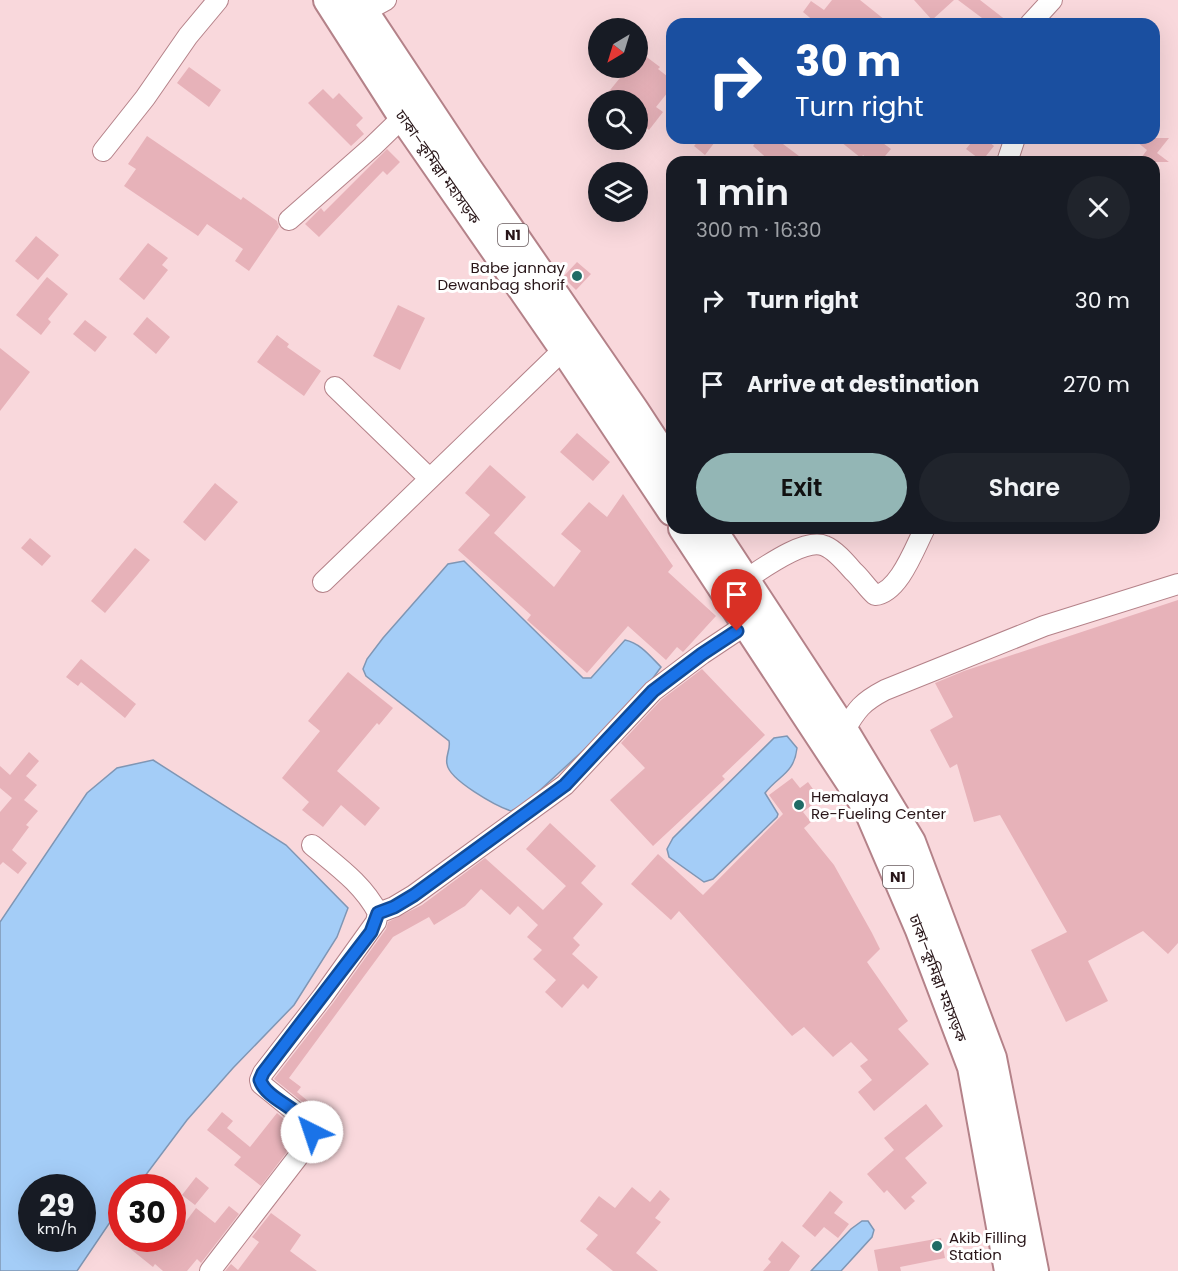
<!DOCTYPE html>
<html lang="en">
<head>
<meta charset="utf-8">
<style>
	:root { --surface:#171b24; --page:#20242c; --text:#f1f3f6; --muted:#9ea1a6; --accent:#93b6b5 }
	body { margin:0; font-family:Poppins,"Noto Sans Bengali",sans-serif; background:var(--page); color:var(--text); height:100vh; display:flex; flex-direction:column; font-size:22px; white-space:nowrap }
	* { box-sizing:border-box; margin:0 }
	p { font-size:20px; color:var(--muted) }
	.icon { flex:none; width:33px; height:33px; fill:none; stroke:currentColor; stroke-width:2; stroke-linecap:round; stroke-linejoin:round }
	.map { position:relative; flex:1; overflow:hidden }
	.sheet { position:absolute; left:666px; top:156px; width:494px; height:378px; display:flex; flex-direction:column; background:var(--surface); border-radius:18px; box-shadow:0 6px 24px #0002 }
	.sheet>* { flex:none }
	.hud { position:absolute; left:666px; top:18px; width:494px; height:126px; border-radius:18px; box-shadow:0 6px 24px #0002; background:#1a4fa0; color:#fff; overflow:hidden }
	.needle { width:39px; rotate:218deg }
	.fabs { position:absolute; left:588px; top:18px; display:grid; gap:12px }
	.fabs a { display:grid; place-items:center; width:60px; height:60px; border-radius:50%; background:var(--surface); box-shadow:0 6px 24px #0002; font-size:30px }
	.speed { position:absolute; left:18px; top:1174px; display:flex; gap:12px; font-size:30px; font-weight:700; text-align:center }
	.speed>* { display:grid; place-content:center; width:78px; height:78px; border-radius:50%; background:var(--surface); box-shadow:0 6px 24px #0002; line-height:1 }
	.speed small { font-size:15px; font-weight:400 }
	.speed .limit { border:9px solid #d22; background:#fff; color:#111 }
	.pin { position:absolute; display:grid; place-items:center; width:51px; height:51px; color:#fff; margin:-62px -26px; border-radius:50% 50% 50% 0; rotate:-45deg; box-shadow:0 0 6px #0007 }
	.pin .icon { rotate:45deg }
	.me { position:absolute; width:66px; margin:-33px; rotate:319deg; stroke-linejoin:round; filter:drop-shadow(0 0 4px #0008) }
	.turn { display:flex; align-items:center; gap:21px; height:126px; padding:0 30px; font-size:27px }
	.turn .icon { width:78px; height:78px; stroke-width:2.5 }
	.turn b { display:block; font-size:42px; line-height:51px }
	.round { display:grid; place-items:center; flex:none; width:63px; height:63px; border-radius:32px; background:var(--page) }
	.headline { display:flex; align-items:center; justify-content:space-between; height:102px; padding:0 30px }
	h1 { font-size:36px; font-weight:600; line-height:45px }
	.primary-button { display:flex; gap:12px; margin-top:auto; padding:12px 30px }
	.primary-button a { flex:1; height:69px; border-radius:36px; background:var(--accent); color:#111; font-size:24px; font-weight:600; line-height:69px; text-align:center }
	.primary-button a+a { background:var(--page); color:var(--text) }
	ul { padding:0; list-style:none }
	li { display:flex; align-items:center; gap:18px; height:84px; padding:0 30px }
	li div { flex:1 }
	li b { display:block; font-size:22px }
	li em { font-style:normal }
	.map>svg:first-child { display:block }
	.water { fill:#a4cdf7; stroke:#7f96b4; stroke-width:1.5; fill-rule:evenodd }
	.building { fill:#e7b2b9 }
	.lines { fill:none; stroke-linecap:round; stroke-linejoin:round }
	.minor-casing { stroke:#b48289; stroke-width:22 }
	.highway-casing { stroke:#b48289; stroke-width:32 }
	.minor { stroke:#fff; stroke-width:20 }
	.highway { stroke:#fff; stroke-width:28 }
	.route-casing { stroke:#114b97; stroke-width:15 }
	.route { stroke:#1a73e8; stroke-width:10 }
	.poi-dot { fill:#206b66; stroke:#fff; stroke-width:2 }
	.labels { text-anchor:middle; dominant-baseline:central; stroke-width:6; stroke-linejoin:round; paint-order:stroke }
	.shield { fill:#fff; stroke:#685b5d; stroke-width:1.5 }
	.shield-label { font-size:14px; font-weight:bold; fill:#281518 }
	.street-label { font-size:15px; fill:#281518; stroke:#fff }
	.poi-label { font-size:15px; fill:#281518; stroke:#fff; text-anchor:start }
</style>
</head>
<body>
<div class="map">
<svg width="1178" height="1271" viewBox="0 0 1178 1271">
	<rect width="100%" height="100%" fill="#f9d8dc"/>
	<path class="water" d="M 464,561 L 583,678 L 591,678 L 625,640 C 640,643 650,656 661,667 L 645,689 L 600,735 L 525,804 L 511,811 C 496,806 449,780 447,764 C 445,756 451,749 449,741 L 366,676 L 363,669 L 367,659 L 383,638 L 448,564 Z
		M 787,736 L 797,748 C 794,774 779,775 765,793 L 778,814 L 777,817 L 713,879 L 704,882 L 669,857 L 667,849 L 673,838 L 774,738 Z
		M 153,760 L 286,845 L 348,908 L 337,937 L 294,1005 L 233,1068 L 187,1120 L 136,1188 L 122,1188 L 121,1206 L 77,1271 L 0,1271 L 0,922 L 87,793 L 117,768 ZM 32,1188 L 82,1188 L 82,1239 L 32,1239 Z
		M 862,1221 L 868,1221 L 874,1230 L 872,1237 L 841,1271 L 811,1271 L 851,1229 Z"/>
	<path class="building" d="M 832,0 L 860,0 L 890,24 L 813,24 L 815,22 L 803,12 L 811,1 L 824,10 Z
		M 914,0 L 954,0 L 932,20 Z
		M 958,0 L 980,0 L 1011,24 L 990,24 Z
		M 644,55 L 660,67 L 658,69 L 672,80 L 672,87 L 656,107 L 663,112 L 649,130 L 638,121 L 638,100 L 602,100 L 628,68 L 638,68 L 638,64 Z
		M 189,67 L 221,90 L 209,107 L 177,83 Z
		M 323,89 L 333,99 L 339,93 L 363,118 L 356,125 L 364,134 L 351,146 L 308,103 Z
		M 147,136 L 241,200 L 243,197 L 277,221 L 279,227 L 249,271 L 235,261 L 243,249 L 207,224 L 198,236 L 124,186 L 136,169 L 128,164 Z
		M 701,138 L 718,138 L 705,155 L 694,146 Z
		M 759,138 L 775,138 L 807,162 L 771,162 L 753,146 Z
		M 836,138 L 876,138 L 891,149 L 880,162 L 872,162 L 863,155 L 861,158 Z
		M 975,138 L 984,138 L 994,146 L 982,161 L 966,149 Z
		M 1132,138 L 1169,138 L 1157,153 L 1169,162 L 1138,162 L 1147,150 Z
		M 387,149 L 400,162 L 387,175 L 383,171 L 319,237 L 305,224 L 321,208 L 324,212 Z
		M 36,236 L 59,255 L 38,280 L 15,261 Z
		M 148,243 L 168,258 L 162,265 L 168,270 L 144,300 L 119,279 Z
		M 577,262 L 591,274 L 576,290 L 563,277 Z
		M 47,277 L 68,294 L 48,319 L 51,322 L 41,335 L 16,315 Z
		M 398,305 L 425,318 L 400,370 L 373,356 Z
		M 147,317 L 170,337 L 156,354 L 133,334 Z
		M 85,320 L 107,337 L 95,352 L 73,334 Z
		M 277,335 L 289,344 L 287,347 L 321,371 L 304,396 L 257,362 Z
		M 0,348 L 30,372 L 0,411 Z
		M 577,433 L 610,462 L 593,481 L 560,452 Z
		M 490,465 L 526,497 L 494,533 L 554,587 L 581,551 L 561,534 L 589,502 L 607,517 L 623,494 L 673,566 L 668,572 L 716,616 L 683,652 L 677,647 L 666,660 L 628,626 L 587,673 L 527,620 L 531,615 L 458,550 L 490,515 L 465,493 Z
		M 215,483 L 238,502 L 205,541 L 183,522 Z
		M 30,538 L 51,556 L 42,566 L 21,548 Z
		M 135,548 L 150,560 L 105,613 L 91,601 Z
		M 1178,600 L 1178,943 L 1168,954 L 1143,931 L 1088,961 L 1108,1001 L 1066,1022 L 1031,950 L 1067,932 L 1000,815 L 974,822 L 957,764 L 950,768 L 930,730 L 953,717 L 935,683 L 964,671 Z
		M 81,659 L 136,704 L 125,718 L 81,682 L 78,686 L 66,677 Z
		M 702,669 L 765,735 L 722,776 L 725,779 L 653,846 L 610,800 L 645,768 L 621,743 L 661,700 Z
		M 348,672 L 393,708 L 379,725 L 377,723 L 337,771 L 380,808 L 365,826 L 341,805 L 323,827 L 302,810 L 309,802 L 282,778 L 320,731 L 308,721 Z
		M 29,752 L 39,761 L 26,776 L 37,785 L 24,800 L 38,811 L 26,825 L 29,827 L 12,850 L 27,863 L 18,874 L 3,862 L 0,865 L 0,812 L 12,798 L 0,788 L 0,766 L 10,775 Z
		M 792,778 L 800,788 L 808,782 L 820,799 L 803,812 L 811,822 L 804,828 L 834,865 L 872,933 L 880,949 L 867,962 L 908,1021 L 898,1029 L 929,1064 L 874,1111 L 858,1092 L 872,1080 L 860,1066 L 868,1060 L 851,1042 L 833,1057 L 804,1027 L 792,1036 L 679,911 L 671,920 L 631,884 L 658,854 L 703,895 L 783,814 L 769,795 Z
		M 550,823 L 596,866 L 581,883 L 603,904 L 573,938 L 580,945 L 572,954 L 598,977 L 588,989 L 583,984 L 562,1008 L 545,992 L 556,980 L 533,959 L 542,950 L 527,937 L 538,925 L 518,906 L 510,915 L 481,889 L 465,906 L 434,925 L 429,917 L 393,937 L 289,1078 L 301,1087 L 297,1092 L 308,1101 L 306,1105 L 274,1079 L 333,1003 L 386,929 L 388,922 L 422,905 L 485,858 L 543,910 L 566,886 L 526,849 Z
		M 926,1104 L 943,1126 L 905,1158 L 927,1183 L 911,1197 L 915,1201 L 905,1210 L 887,1190 L 884,1193 L 867,1174 L 894,1150 L 884,1138 Z
		M 222,1112 L 233,1121 L 227,1128 L 250,1147 L 277,1113 L 299,1132 L 299,1136 L 261,1186 L 234,1165 L 241,1157 L 207,1130 Z
		M 196,1177 L 209,1188 L 195,1205 L 182,1195 Z
		M 632,1187 L 650,1202 L 660,1190 L 670,1199 L 655,1218 L 661,1222 L 636,1253 L 658,1271 L 613,1271 L 586,1249 L 598,1235 L 580,1221 L 599,1196 L 615,1208 Z
		M 830,1191 L 843,1202 L 834,1213 L 849,1224 L 838,1238 L 824,1227 L 815,1237 L 802,1226 Z
		M 229,1206 L 239,1214 L 201,1263 L 197,1259 L 187,1271 L 163,1271 L 155,1264 L 153,1267 L 128,1247 L 134,1239 L 172,1239 L 172,1221 L 181,1228 L 196,1208 L 215,1223 Z
		M 271,1213 L 301,1235 L 290,1251 L 317,1271 L 225,1271 L 231,1264 L 238,1270 L 259,1242 L 252,1237 Z
		M 941,1238 L 945,1258 L 900,1267 L 901,1271 L 878,1271 L 874,1250 Z
		M 782,1241 L 800,1256 L 789,1271 L 763,1271 L 771,1262 L 768,1259 Z"/>
	<g class="lines">
		<defs>
			<path id="minor" d="M 364,12 L 386,0
				M 1030,24 L 1052,0
				M 103,151 L 145,98 L 188,36 L 218,0
				M 1007,162 L 1015,138
				M 289,220 L 372,147 L 403,117
				M 335,387 L 429,478
				M 745,580 C 762,569 805,537 825,546 C 835,550 846,563 853,571 C 861,578 867,588 875,595 C 899,593 915,547 925,528
				M 323,582 L 564,349
				M 844,731 C 857,709 862,702 885,690 L 1044,626 L 1178,584
				M 378,913 L 394,907 L 414,895 L 565,785 L 653,691 L 702,654 L 747,624
				M 210,1271 L 311,1140 L 311,1127 L 298,1114 L 261,1084 L 260,1080 L 263,1073 L 323,996 L 376,922 L 378,913 C 363,884 337,866 312,845"/>
			<path id="highway" d="M 328,0 L 403,117 L 564,349 L 672,511
				M 356,0 L 468,169 L 634,410 L 672,468
				M 683,528 L 868,809 L 920,930 L 972,1067 L 1009,1271
				M 711,528 L 844,731 L 911,842 L 992,1058 L 1034,1271"/>
		</defs>
		<use href="#minor" class="minor-casing"/>
		<use href="#highway" class="highway-casing"/>
		<use href="#minor" class="minor"/>
		<use href="#highway" class="highway"/>
	</g>
	<g class="lines">
		<defs>
			<path id="route" d="M 312,1132 C 305,1109 267,1101 260,1080 L 263,1073 L 371,932 L 378,913 L 394,907 L 414,895 L 565,785 L 653,691 L 702,654 L 737,631"/>
		</defs>
		<use href="#route" class="route-casing"/>
		<use href="#route" class="route"/>
	</g>
	<g class="poi-dot">
		<circle cx="577" cy="276" r="6"/>
		<circle cx="799" cy="805" r="6"/>
		<circle cx="937" cy="1246" r="6"/>
	</g>
	<g class="labels">
		<g class="shield">
			<rect x="498" y="224" width="30" height="22" rx="4.5"/>
			<rect x="883" y="866" width="30" height="22" rx="4.5"/>
		</g>
		<g class="shield-label">
			<text x="513" y="235">N1</text>
			<text x="898" y="877">N1</text>
		</g>
		<g class="street-label">
			<text transform="translate(438 167) rotate(55)">ঢাকা–কুমিল্লা মহাসড়ক</text>
			<text transform="translate(938 978) rotate(69)">ঢাকা–কুমিল্লা মহাসড়ক</text>
		</g>
		<g class="poi-label">
			<text x="565" y="267" text-anchor="end">Babe jannay<tspan x="565" dy="17">Dewanbag shorif</tspan></text>
			<text x="811" y="796">Hemalaya<tspan x="811" dy="17">Re-Fueling Center</tspan></text>
			<text x="949" y="1237">Akib Filling<tspan x="949" dy="17">Station</tspan></text>
		</g>
	</g>
</svg>
<div class="fabs">
<a><svg class="needle" viewBox="-14 -14 28 28"><path d="M0-13l5 13h-10z" fill="#e53935"/><path d="M0 13l5-13h-10z" fill="#9ea1a6"/></svg></a>
<a><svg class="icon" aria-label="search" viewBox="0 0 24 24"><circle cx="10" cy="10" r="6"/><path d="M15 15l6 6"/></svg></a>
<a><svg class="icon" aria-label="layers" viewBox="0 0 24 24"><path d="M12 4l9 5-9 5-9-5zM3 14l9 5 9-5"/></svg></a>
</div>
<div class="speed"><div>29<small>km/h</small></div><div class="limit">30</div></div>
<div class="pin" style="left:737px;top:631px;background:#d93025"><svg class="icon" aria-label="arrive" viewBox="0 0 24 24"><path d="M6 21V4h12l-3 4 3 4H6"/></svg></div>
<svg class="me" style="left:312px;top:1132px" viewBox="-20 -20 40 40"><circle r="19" fill="#fff"/><path d="M0-13L10 11 0 6-10 11z" fill="#1a73e8"/></svg>
<div class="hud">
<div class="turn"><svg class="icon" aria-label="right" viewBox="0 0 24 24"><path d="M7 20v-9h11M14 6l5 5-5 5"/></svg><div><b>30 m</b>Turn right</div></div>
</div>
<section class="sheet">
<div class="headline"><div><h1>1 min</h1><p>300 m · 16:30</p></div><a class="round"><svg class="icon" aria-label="close" viewBox="0 0 24 24"><path d="M6 6l12 12M18 6L6 18"/></svg></a></div>
<ul>
<li><svg class="icon" aria-label="right" viewBox="0 0 24 24"><path d="M7 20v-9h11M14 6l5 5-5 5"/></svg><div><b>Turn right</b></div><em>30 m</em></li>
<li><svg class="icon" aria-label="arrive" viewBox="0 0 24 24"><path d="M6 21V4h12l-3 4 3 4H6"/></svg><div><b>Arrive at destination</b></div><em>270 m</em></li>
</ul>
<div class="primary-button"><a>Exit</a><a>Share</a></div>
</section>
</div>
</body>
</html>
